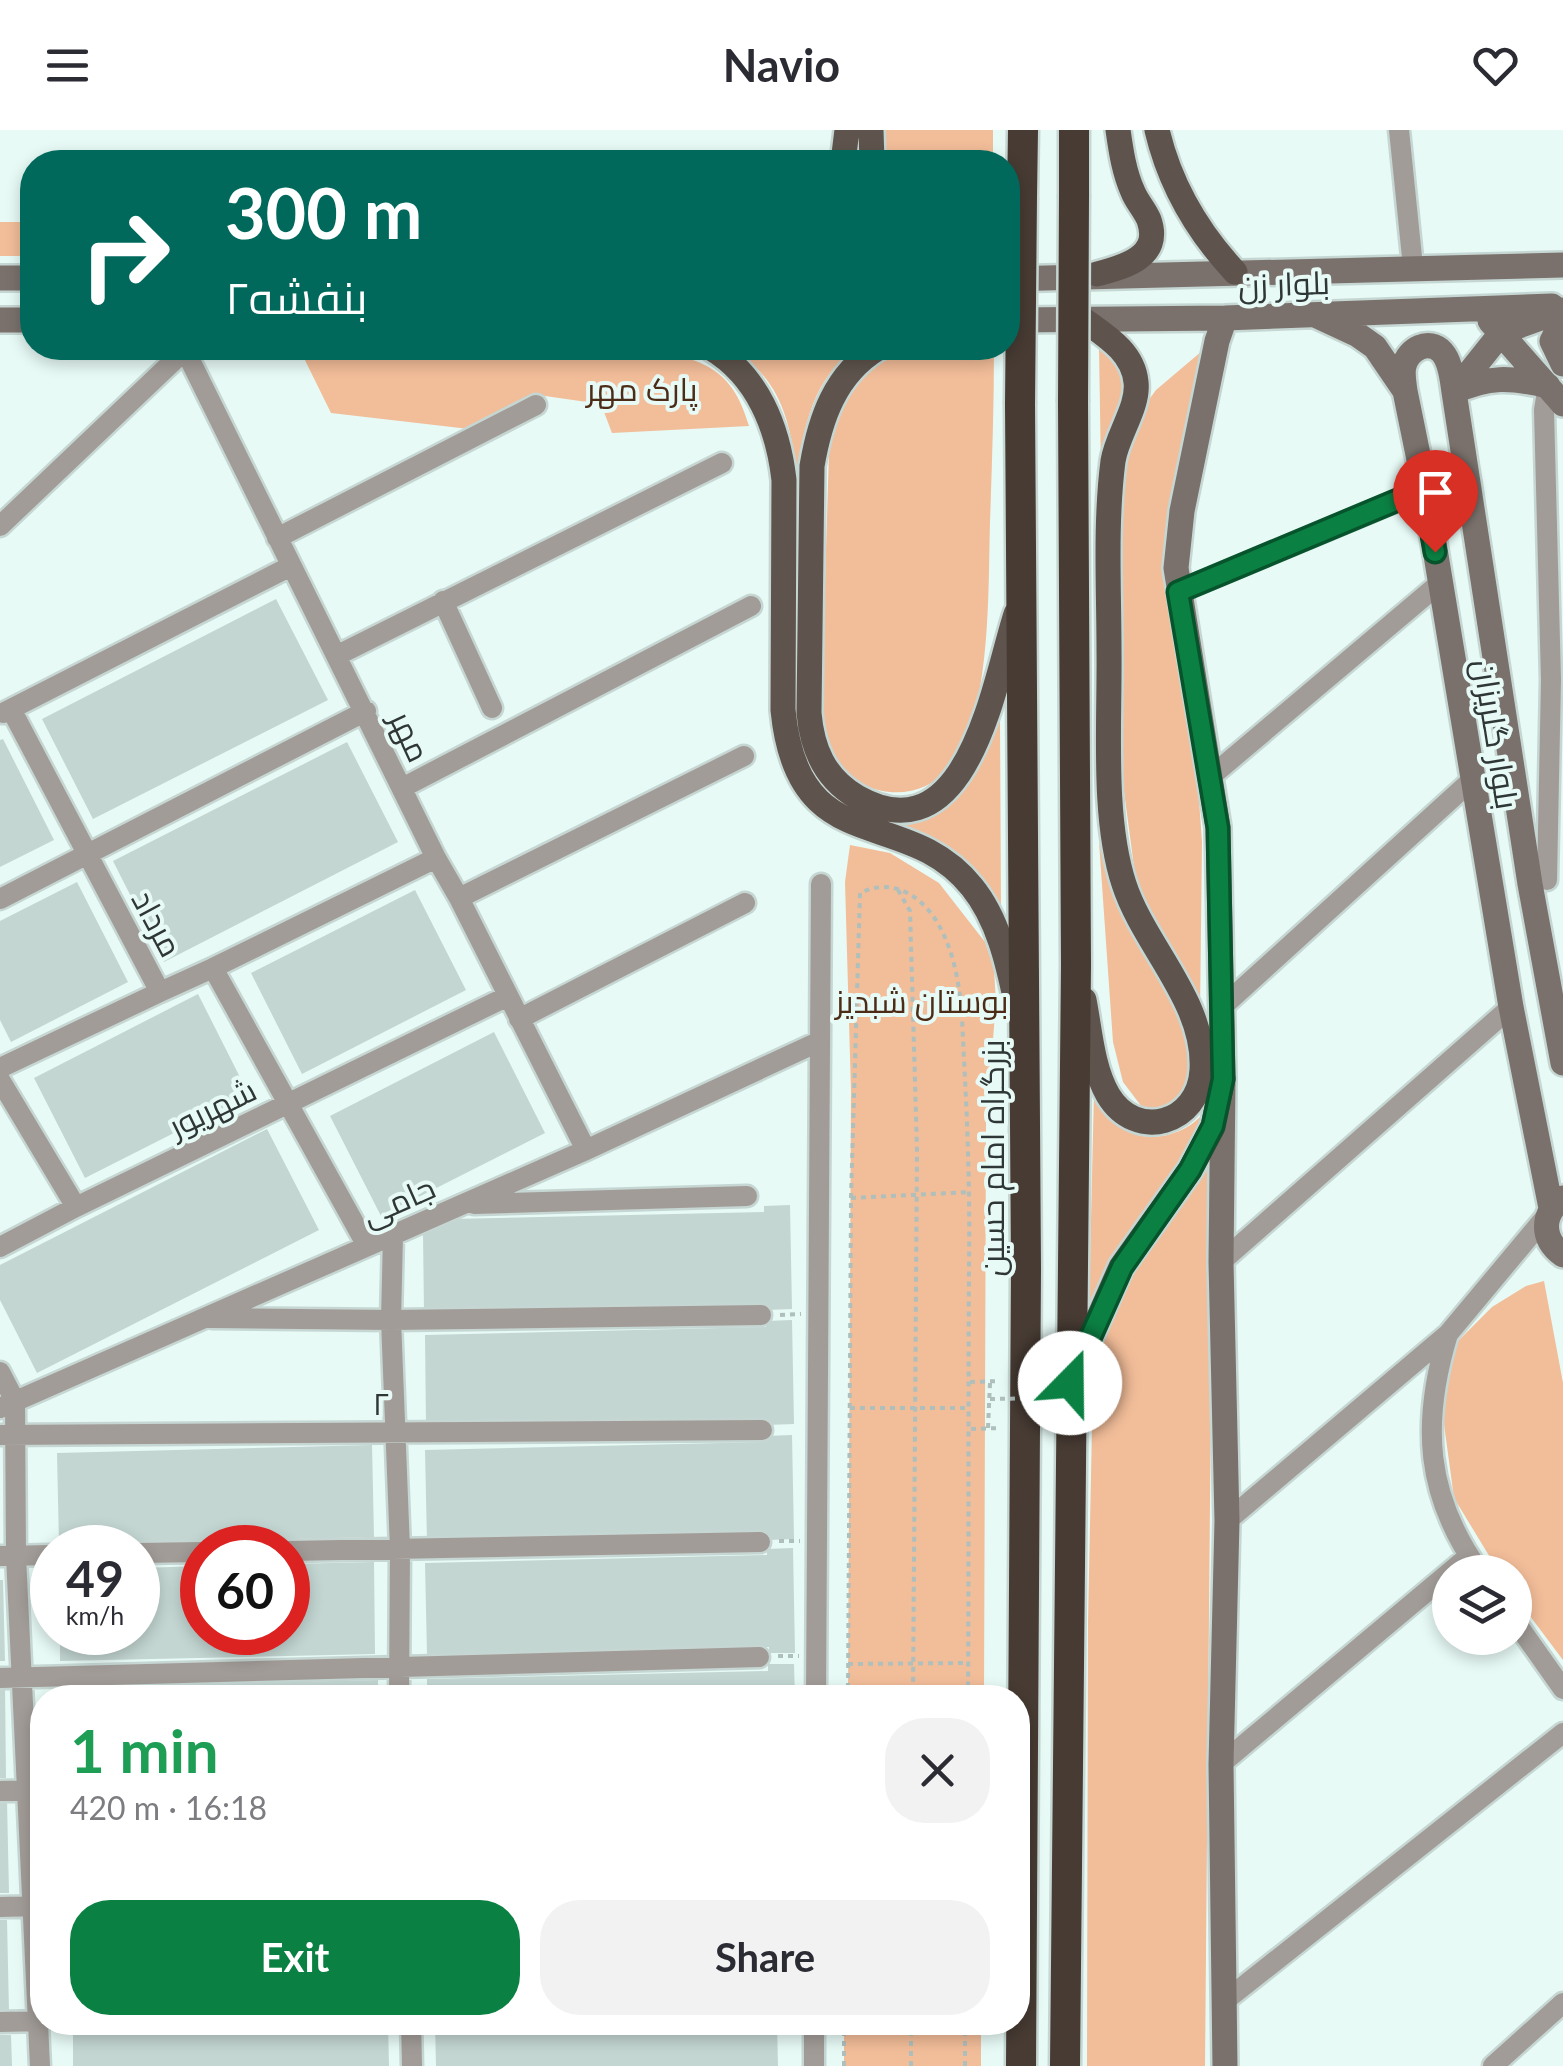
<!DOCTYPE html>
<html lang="en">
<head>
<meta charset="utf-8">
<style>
	:root { --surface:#fff; --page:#f2f2f3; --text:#2b2b33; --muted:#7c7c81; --accent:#0b8043 }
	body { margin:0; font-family:Lato,Cairo,sans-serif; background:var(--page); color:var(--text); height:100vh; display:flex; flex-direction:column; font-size:38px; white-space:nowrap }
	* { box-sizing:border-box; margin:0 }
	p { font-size:32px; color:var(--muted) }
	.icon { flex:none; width:55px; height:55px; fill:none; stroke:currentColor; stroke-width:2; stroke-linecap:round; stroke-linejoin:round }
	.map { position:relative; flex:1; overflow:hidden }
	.details { position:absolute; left:30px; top:1555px; width:1000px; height:350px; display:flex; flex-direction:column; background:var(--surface); border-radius:40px; box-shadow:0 5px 15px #0003 }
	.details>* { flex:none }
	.banner { position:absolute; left:20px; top:20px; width:1000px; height:210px; border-radius:40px; box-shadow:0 5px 15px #0003; background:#00695c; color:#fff; overflow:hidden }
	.buttons { position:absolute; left:1432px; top:1425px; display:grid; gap:20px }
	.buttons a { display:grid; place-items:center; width:100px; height:100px; border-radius:50%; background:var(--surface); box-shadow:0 5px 15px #0003; font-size:50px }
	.speed { position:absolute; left:30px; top:1395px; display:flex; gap:20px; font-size:50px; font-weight:700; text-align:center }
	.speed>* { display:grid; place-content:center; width:130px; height:130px; border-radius:50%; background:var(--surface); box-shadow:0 5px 15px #0003; line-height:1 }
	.speed small { font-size:25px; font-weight:400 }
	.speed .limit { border:15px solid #d22; background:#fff; color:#111 }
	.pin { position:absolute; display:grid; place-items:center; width:85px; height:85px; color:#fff; margin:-102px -42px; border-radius:50% 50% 50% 0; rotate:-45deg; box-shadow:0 0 10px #0007 }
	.pin .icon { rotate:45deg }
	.me { position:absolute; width:110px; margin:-55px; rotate:22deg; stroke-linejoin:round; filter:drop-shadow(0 0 8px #0008) }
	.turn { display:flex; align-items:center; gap:35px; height:210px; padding:0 40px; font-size:45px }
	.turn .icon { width:130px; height:130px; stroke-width:2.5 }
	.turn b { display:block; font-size:70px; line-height:85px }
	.round { display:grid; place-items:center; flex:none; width:105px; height:105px; border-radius:40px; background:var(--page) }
	.summary { display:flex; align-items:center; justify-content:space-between; height:170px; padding:0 40px }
	h1 { font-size:60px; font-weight:700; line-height:75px; color:#1e9e55 }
	.primary-button { display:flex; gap:20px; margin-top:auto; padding:20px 40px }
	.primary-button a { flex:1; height:115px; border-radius:40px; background:var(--accent); color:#fff; font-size:40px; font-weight:700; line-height:115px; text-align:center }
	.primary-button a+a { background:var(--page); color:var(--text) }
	header { display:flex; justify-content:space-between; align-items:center; height:130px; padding:0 40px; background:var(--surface); font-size:45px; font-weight:700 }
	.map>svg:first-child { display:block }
	.green { fill:#f2bd99 }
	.building { fill:#c3d6d2 }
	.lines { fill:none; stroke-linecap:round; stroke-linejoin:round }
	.street-casing { stroke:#c6d7d3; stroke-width:25 }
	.secondary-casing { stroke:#c6d7d3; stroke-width:30 }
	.primary-casing { stroke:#c6d7d3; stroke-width:30 }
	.highway-casing { stroke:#c6d7d3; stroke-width:35 }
	.path { stroke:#afbfbb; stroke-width:4; stroke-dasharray:5 5; stroke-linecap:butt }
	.street { stroke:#a29c98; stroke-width:20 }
	.secondary { stroke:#7a716c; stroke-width:25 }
	.primary { stroke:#5e544d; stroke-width:25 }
	.highway { stroke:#473b33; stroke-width:30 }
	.highway-bridge-casing { stroke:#c6d7d3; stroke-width:35; stroke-linecap:butt }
	.path-bridge { stroke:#afbfbb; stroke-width:4; stroke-dasharray:5 5; stroke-linecap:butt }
	.highway-bridge { stroke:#473b33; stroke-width:30 }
	.route-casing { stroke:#07532c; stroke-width:25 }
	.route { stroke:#0b8043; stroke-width:18 }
	.labels { text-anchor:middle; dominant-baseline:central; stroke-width:8; stroke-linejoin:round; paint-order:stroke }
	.street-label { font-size:32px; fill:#2f3736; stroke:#e7faf6 }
	.park-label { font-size:32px; fill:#4c2c16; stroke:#e7faf6 }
</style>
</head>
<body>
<header><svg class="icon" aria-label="menu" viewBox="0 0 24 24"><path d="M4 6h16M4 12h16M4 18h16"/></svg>Navio<svg class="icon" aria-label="heart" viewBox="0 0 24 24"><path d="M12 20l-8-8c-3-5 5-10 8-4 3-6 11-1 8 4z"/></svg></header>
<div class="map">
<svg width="1563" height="1936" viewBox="0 0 1563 1936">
	<rect width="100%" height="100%" fill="#e7faf6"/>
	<path class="green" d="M 883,0 L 993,0 L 993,32 L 883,32 Z
		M 0,92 L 32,92 L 32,126 L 0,126 Z
		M 299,218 L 648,218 C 704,231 732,237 749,296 L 612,303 L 601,274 L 538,265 L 469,299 L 331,283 Z
		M 732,218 L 856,218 C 813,249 804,294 798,344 C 788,287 782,252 732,218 Z
		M 910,218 L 994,218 C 994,276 992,334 990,392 C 988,458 992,586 950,637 C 920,675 858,669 834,627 C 826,614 824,599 821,584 L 829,322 C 842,268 857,241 910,218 Z
		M 1099,219 L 1111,221 L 1129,250 L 1101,340 Z
		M 1202,221 L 1173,355 L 1164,422 L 1198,656 L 1202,712 L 1200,883 L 1137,759 L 1123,654 L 1117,418 L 1126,314 L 1137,286 L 1156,260 Z
		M 1000,585 L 1001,781 L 900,697 L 902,693 C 963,683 982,638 1000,585 Z
		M 1099,712 C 1103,727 1106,742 1112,756 C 1133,806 1221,917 1177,967 C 1168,977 1155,979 1142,977 L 1123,952 L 1113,912 Z
		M 850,715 L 890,723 L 939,753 L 985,812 L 994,839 L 996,872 L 986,996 L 984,1567 L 848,1567 L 851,962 L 845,752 Z
		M 1094,961 C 1101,973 1107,987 1117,995 C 1145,1017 1187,1006 1206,980 L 1210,988 L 1148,1083 L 1113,1126 L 1089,1175 Z
		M 1213,1032 L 1205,1936 L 1087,1936 L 1088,1493 L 1093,1248 L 1122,1154 Z
		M 1544,1151 L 1563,1253 L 1563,1530 L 1515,1466 L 1515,1442 L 1499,1442 L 1454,1368 L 1443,1287 L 1445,1243 L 1455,1214 L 1492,1177 L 1526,1156 Z
		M 844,1893 L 981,1893 L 981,1936 L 844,1936 Z"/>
	<path class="building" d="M 276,469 L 328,570 L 93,689 L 42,589 Z
		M 3,609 L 54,710 L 0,737 L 0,610 Z
		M 347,612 L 398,712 L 164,832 L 113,731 Z
		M 77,752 L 128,852 L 11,912 L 0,890 L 0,791 Z
		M 415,760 L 466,860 L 302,944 L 251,843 Z
		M 198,864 L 249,965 L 85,1048 L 34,948 Z
		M 494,902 L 545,1003 L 381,1086 L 330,986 Z
		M 267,999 L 319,1100 L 37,1243 L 0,1170 L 0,1135 Z
		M 790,1075 L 792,1179 L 766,1180 L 766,1174 L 424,1182 L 423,1103 L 449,1089 L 764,1082 L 764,1076 Z
		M 792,1190 L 794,1294 L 767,1295 L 767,1289 L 426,1297 L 425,1205 L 766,1197 L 766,1191 Z
		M 792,1305 L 794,1409 L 768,1410 L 768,1404 L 427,1412 L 425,1320 L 766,1312 L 766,1306 Z
		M 372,1315 L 374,1407 L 59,1415 L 57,1323 Z
		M 793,1418 L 795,1523 L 769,1523 L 769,1517 L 427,1525 L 425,1433 L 767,1425 L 767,1419 Z
		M 374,1432 L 375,1524 L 60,1531 L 60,1502 L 138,1502 L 138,1438 L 202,1436 L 202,1502 L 288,1502 L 288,1434 Z
		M 0,1450 L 3,1450 L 5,1531 L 0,1531 Z
		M 768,1534 L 794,1534 L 795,1568 L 427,1568 L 427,1549 L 768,1541 Z
		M 378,1550 L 378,1568 L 63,1568 L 63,1557 Z
		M 0,1557 L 5,1557 L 6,1648 L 0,1648 Z
		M 0,1671 L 7,1671 L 9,1763 L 0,1763 Z
		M 0,1790 L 7,1790 L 9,1882 L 0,1882 Z
		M 388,1892 L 389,1936 L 73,1936 L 73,1896 Z
		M 435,1892 L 777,1892 L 778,1936 L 436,1936 Z
		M 0,1905 L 11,1905 L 12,1936 L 0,1936 Z"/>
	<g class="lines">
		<defs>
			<path id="street" d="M 1399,0 L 1413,137
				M 184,218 L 436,728 L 459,768 L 586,1020
				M 0,396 L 184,221
				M 277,408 L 536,275
				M 1178,462 L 1425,359
				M 443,471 L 492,578
				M 338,525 L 722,333
				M 11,579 L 160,862 L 213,838 L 367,1116
				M 3,583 L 291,436
				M 1209,648 L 1440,453
				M 402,658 L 751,476
				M 1547,750 L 1551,550 L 1544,280 L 1548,256
				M 459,768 L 744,626
				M 0,769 L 366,581
				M 213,838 L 436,728
				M 1221,878 L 1472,650
				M 519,889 L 745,773
				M 0,938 L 160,862
				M 0,950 L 76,1077 L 508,866
				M 474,1074 L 747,1066
				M 393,1105 L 391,1190 L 400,1419 L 399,1568
				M 0,1117 L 76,1077
				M 1221,1132 L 1511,877
				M 213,1188 L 391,1190 L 761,1185
				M 1448,1204 C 1421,1293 1425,1365 1480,1442
				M 0,1242 L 15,1271 L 16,1426 L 40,1936
				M 0,1278 L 586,1020 L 818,912
				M 0,1305 L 762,1300
				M 1227,1391 L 1448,1204 L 1548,1084
				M 288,1421 L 760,1412
				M 138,1423 L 202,1422
				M 0,1426 L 52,1425
				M 1515,1491 L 1563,1559
				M 0,1548 L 759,1527
				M 816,1568 L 821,754
				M 1221,1634 L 1469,1426
				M 0,1661 L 41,1660
				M 0,1777 L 42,1776
				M 1226,1870 L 1563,1603
				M 0,1892 L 42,1891
				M 411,1892 L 412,1936
				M 814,1936 L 814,1892
				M 1493,1936 L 1563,1873"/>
			<path id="secondary" d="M 0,148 L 32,148
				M 1008,149 L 1563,135
				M 1563,180 L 1502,202 L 1454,262 L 1530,754 L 1563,933
				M 1315,185 L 1358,205 L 1375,217 L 1405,261 L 1425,359 L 1511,877 L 1551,1078
				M 1563,189 L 1552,211 L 1563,234
				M 0,190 L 32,190
				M 1008,190 L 1225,188 L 1552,176
				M 1490,191 L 1563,274
				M 1405,261 C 1404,253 1402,244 1404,236 C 1408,219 1429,208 1442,222 C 1451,232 1452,249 1454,262 C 1488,246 1511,247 1548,256
				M 1563,1068 C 1541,1084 1541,1109 1563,1125
				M 1225,1936 L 1221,1634 L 1227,1391 L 1221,1132 L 1223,949 L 1218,697 L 1176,438 L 1182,381 L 1217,211 L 1225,188"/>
			<path id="primary" d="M 871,0 L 872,32
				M 1157,0 C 1170,55 1196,100 1235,142
				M 843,32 L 847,0
				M 1097,144 C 1124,137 1162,127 1149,90 C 1145,80 1137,72 1133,62 C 1124,42 1121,21 1118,0
				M 711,218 C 758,246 778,298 784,350 L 783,580 C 798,733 905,673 972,757 C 998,789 1008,833 1016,872
				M 878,218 C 835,244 820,289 812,336 L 809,583 C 812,618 824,648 857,667 C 968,730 994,552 1016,484
				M 1084,870 C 1090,900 1092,937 1108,965 C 1136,1012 1199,994 1202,940 C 1206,872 1144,816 1124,754 C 1102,687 1110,592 1109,520 C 1109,458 1105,394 1113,331 C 1117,305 1139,277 1136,252 C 1133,222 1106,206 1084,190
				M 1076,1239 L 1121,1137 L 1190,1040 L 1213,997 L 1223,949"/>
			<path id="highway" d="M 1074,65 L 1074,0
				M 1022,67 L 1023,0
				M 1020,274 L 1026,1138 L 1021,1936
				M 1065,1936 L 1076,835 L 1073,272"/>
		</defs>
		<use href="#street" class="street-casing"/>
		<use href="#secondary" class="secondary-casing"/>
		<use href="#primary" class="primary-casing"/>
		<use href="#highway" class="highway-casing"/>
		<path class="path" d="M 898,760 L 910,781 L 917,1020 L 913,1568
			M 851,1068 L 969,1062
			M 780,1185 L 801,1184
			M 970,1252 L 1000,1251
			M 1097,1264 L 1097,1289
			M 850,1278 L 969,1278
			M 988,1298 L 990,1253
			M 971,1299 L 1001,1298
			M 779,1411 L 800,1411
			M 778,1526 L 799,1526
			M 848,1534 L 968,1533
			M 848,1568 L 851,1068 L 860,763 C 899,744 932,774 946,810 C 962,848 962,890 964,930 C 968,1001 970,1071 969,1142 C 968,1284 969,1426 968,1568
			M 844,1936 L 844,1892
			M 911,1936 L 911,1892
			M 965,1936 L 965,1892"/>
		<use href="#street" class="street"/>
		<use href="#secondary" class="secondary"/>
		<use href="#primary" class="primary"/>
		<use href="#highway" class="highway"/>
		<defs>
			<path id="highway-bridge" d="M 1073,272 L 1074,65
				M 1020,274 L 1022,67"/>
		</defs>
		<use href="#highway-bridge" class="highway-bridge-casing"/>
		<path class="path-bridge" d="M 990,1269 L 1099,1267"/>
		<use href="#highway-bridge" class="highway-bridge"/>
	</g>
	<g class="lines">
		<defs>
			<path id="route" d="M 1070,1253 L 1122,1137 L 1190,1040 L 1213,996 L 1223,949 L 1218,698 L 1178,462 L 1424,359 L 1435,422"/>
		</defs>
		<use href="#route" class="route-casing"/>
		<use href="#route" class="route"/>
	</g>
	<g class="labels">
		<g class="street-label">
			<text transform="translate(1284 153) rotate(-2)">بلوار زن</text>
			<text transform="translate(1497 604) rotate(81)">بلوار گلریزان</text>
			<text transform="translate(411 606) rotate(65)">مهر</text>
			<text transform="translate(158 793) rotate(62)">مرداد</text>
			<text transform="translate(212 977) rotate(-26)">شهریور</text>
			<text transform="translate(991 1028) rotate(-90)">بزرگراه امام حسین</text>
			<text transform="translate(398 1070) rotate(-24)">جامی</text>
			<text x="381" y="1272">۲</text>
		</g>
		<g class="park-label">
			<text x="642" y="258">پارک مهر</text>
			<text x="922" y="870">بوستان شبدیز</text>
		</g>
	</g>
</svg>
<div class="buttons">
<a><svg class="icon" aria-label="layers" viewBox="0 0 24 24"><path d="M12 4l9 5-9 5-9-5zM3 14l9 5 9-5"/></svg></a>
</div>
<div class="speed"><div>49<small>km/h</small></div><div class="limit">60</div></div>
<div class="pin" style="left:1435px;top:422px;background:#d93025"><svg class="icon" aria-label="arrive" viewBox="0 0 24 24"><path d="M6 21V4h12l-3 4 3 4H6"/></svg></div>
<svg class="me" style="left:1070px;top:1253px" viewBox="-20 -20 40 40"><circle r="19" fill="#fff"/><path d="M0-13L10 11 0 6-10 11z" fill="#0b8043"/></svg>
<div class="banner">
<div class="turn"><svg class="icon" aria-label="right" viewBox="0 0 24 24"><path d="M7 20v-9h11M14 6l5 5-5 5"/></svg><div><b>300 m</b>بنفشه۲</div></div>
</div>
<section class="details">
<div class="summary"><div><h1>1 min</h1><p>420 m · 16:18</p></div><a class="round"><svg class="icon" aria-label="close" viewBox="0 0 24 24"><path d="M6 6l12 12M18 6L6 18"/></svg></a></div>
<div class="primary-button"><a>Exit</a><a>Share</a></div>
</section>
</div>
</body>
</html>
